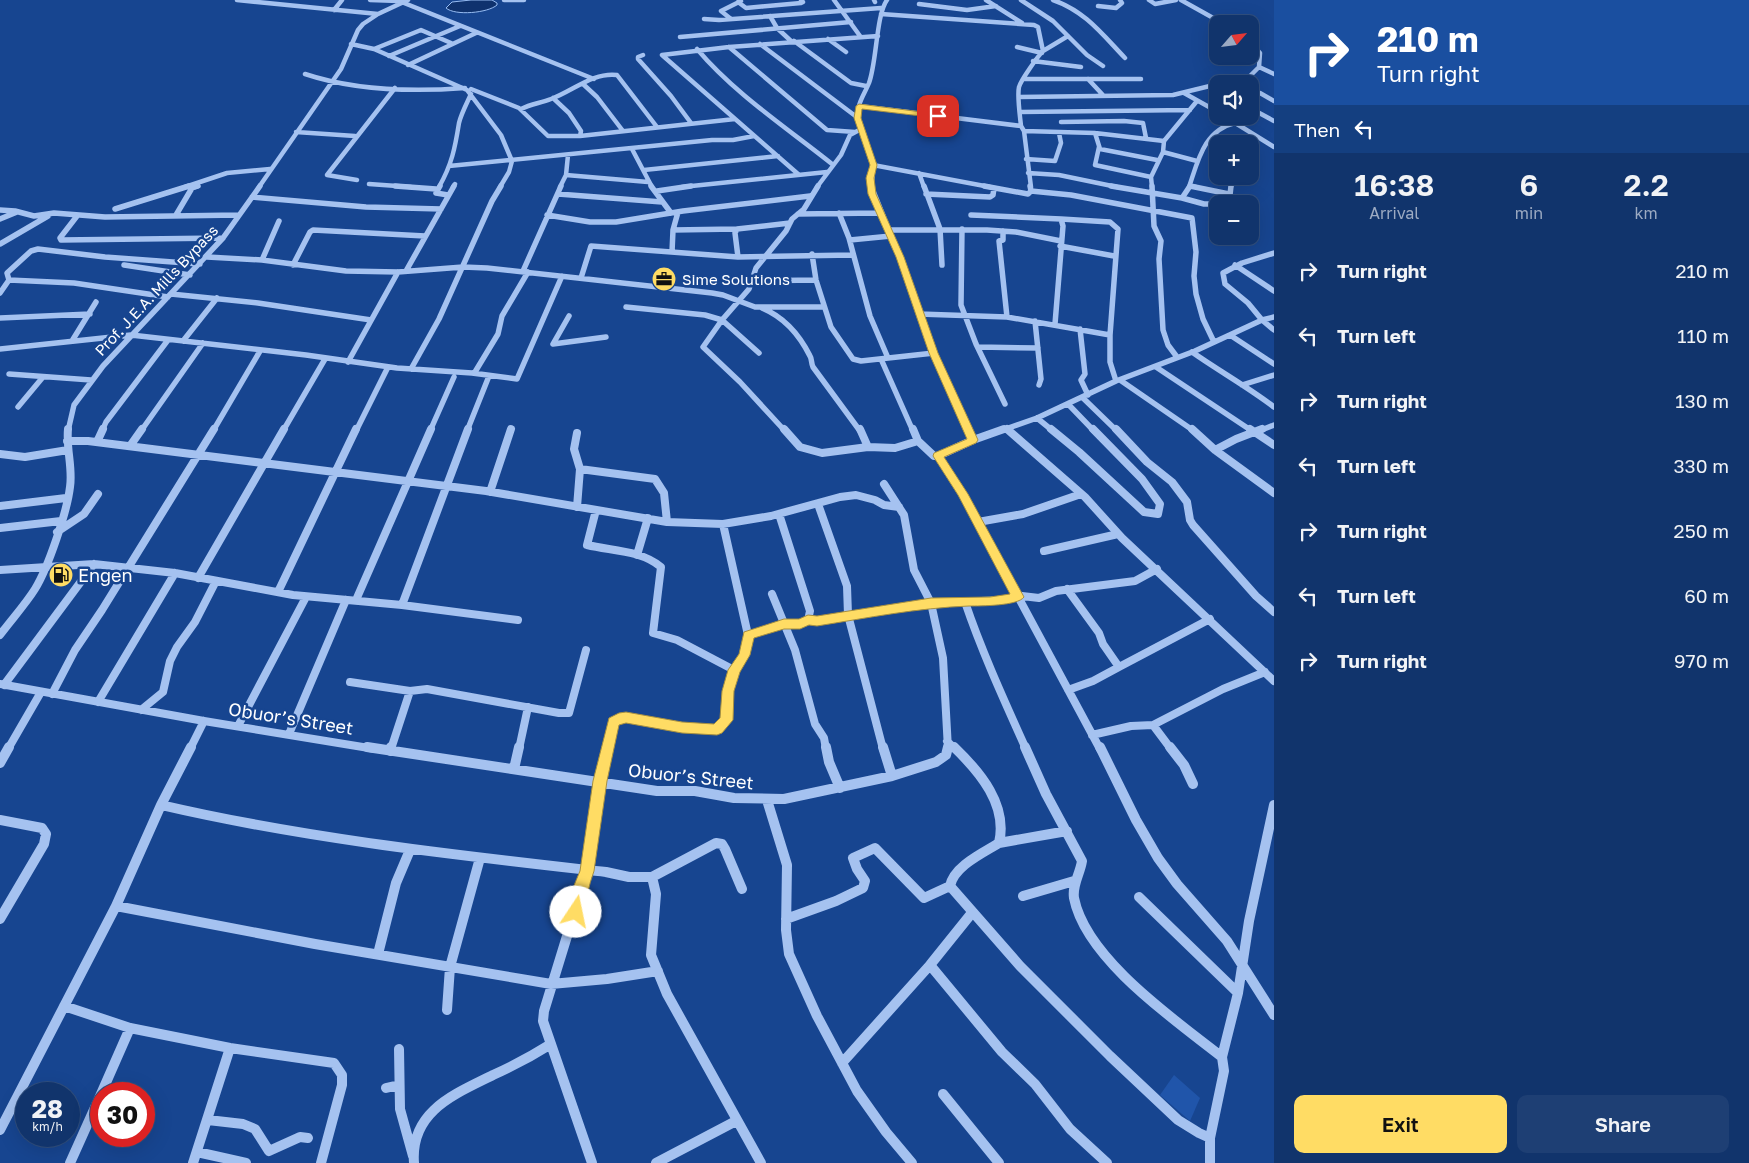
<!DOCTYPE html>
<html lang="en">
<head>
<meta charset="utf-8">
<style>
	:root { --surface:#11346c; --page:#1e3f74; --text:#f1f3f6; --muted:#9caac2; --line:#304f7f; --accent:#ffdc64 }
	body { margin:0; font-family:"Golos Text",sans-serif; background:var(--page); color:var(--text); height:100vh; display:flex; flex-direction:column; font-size:19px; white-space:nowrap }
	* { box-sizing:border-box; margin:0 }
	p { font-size:16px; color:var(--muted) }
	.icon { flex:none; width:28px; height:28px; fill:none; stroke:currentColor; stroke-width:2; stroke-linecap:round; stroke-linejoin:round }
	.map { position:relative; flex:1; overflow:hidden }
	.drawer { display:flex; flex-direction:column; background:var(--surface); width:475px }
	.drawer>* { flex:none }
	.hud { background:#1a4fa0; color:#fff; overflow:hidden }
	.needle { width:32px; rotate:62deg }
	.controls { position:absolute; left:1209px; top:15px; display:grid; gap:10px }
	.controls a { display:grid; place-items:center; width:50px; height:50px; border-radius:10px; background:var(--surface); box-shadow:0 5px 20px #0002,0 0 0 1px var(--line); font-size:25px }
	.speed { position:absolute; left:15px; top:1082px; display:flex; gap:10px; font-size:25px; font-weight:700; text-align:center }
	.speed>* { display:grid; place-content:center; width:65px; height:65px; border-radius:50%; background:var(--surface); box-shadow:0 5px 20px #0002,0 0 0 1px var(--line); line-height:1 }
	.speed small { font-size:12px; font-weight:400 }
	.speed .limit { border:8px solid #d22; background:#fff; color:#111 }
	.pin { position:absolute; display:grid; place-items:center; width:42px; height:42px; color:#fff; margin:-21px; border-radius:10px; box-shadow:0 2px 8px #0006 }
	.me { position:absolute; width:55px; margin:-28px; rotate:11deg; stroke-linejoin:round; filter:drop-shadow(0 0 4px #0008) }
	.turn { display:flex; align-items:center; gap:18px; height:105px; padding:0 20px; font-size:22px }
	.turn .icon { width:65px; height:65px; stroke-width:2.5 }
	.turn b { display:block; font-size:35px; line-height:42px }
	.then { display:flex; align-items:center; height:48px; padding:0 20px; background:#0003; gap:10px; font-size:19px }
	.eta { display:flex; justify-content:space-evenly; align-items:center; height:85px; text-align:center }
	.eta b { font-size:30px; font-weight:600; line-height:35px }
	.button { display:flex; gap:10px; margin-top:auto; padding:10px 20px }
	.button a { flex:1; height:58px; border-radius:10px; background:var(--accent); color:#111; font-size:20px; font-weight:600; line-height:58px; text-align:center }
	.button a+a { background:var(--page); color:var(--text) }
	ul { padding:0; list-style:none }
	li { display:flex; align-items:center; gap:15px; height:65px; padding:0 20px }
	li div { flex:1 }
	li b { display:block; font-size:19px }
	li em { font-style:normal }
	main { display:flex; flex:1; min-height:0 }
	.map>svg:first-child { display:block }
	.green { fill:#2055aa }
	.water { fill:#0f326e; stroke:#97bcf2 }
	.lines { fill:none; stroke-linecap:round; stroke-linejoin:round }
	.minor-far3 { stroke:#a5c2f0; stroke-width:4.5 }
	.minor-far2 { stroke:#a5c2f0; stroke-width:5.5 }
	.minor-far1 { stroke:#a5c2f0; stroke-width:8 }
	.minor { stroke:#a5c2f0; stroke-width:10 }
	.route { fill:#ffdc64; stroke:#a68f41 }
	.labels { text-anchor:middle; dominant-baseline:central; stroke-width:5; stroke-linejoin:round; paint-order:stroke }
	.far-poi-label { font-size:15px; fill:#fff; stroke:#174590; text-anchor:start }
	.far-street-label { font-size:15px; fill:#fff; stroke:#174590 }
	.poi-label { font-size:18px; fill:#fff; stroke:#174590; text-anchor:start }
	.street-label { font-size:18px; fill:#fff; stroke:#174590 }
</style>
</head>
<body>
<main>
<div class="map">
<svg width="1274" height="1163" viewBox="0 0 1274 1163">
	<rect width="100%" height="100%" fill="#174590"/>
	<path class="green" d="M 1174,1075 L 1200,1098 L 1190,1121 L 1160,1095 Z"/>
	<path class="water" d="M 471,0 L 492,0 L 497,3 L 497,5 C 488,13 455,16 446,8 L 452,2 Z"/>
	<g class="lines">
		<path class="minor-far3" d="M 237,0 L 378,14
			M 370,0 L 399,1 L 594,79
			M 504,0 L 524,0
			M 834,0 L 860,36
			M 874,0 L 875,2
			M 986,0 L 1022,23
			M 1021,0 L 1053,21 L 1087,55 L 1103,66
			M 1053,0 C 1085,11 1102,34 1125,58
			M 1149,0 L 1155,4 L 1176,0
			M 1181,0 L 1224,24
			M 738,2 L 746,8 L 801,3 L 803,2 L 801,0
			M 919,4 L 967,10 L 996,6
			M 1098,6 L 1116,8 L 1122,3 L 1120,0
			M 334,10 L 342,0
			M 881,14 L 1034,25 L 1038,27 L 1043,51 C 1038,56 1021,80 1019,87 C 1017,96 1020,116 1021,126 L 1024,131 L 1031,187
			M 770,16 L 777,28 L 791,41
			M 704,19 L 719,20 L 881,8
			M 731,19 L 721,11 L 741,1
			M 680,37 L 851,22
			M 828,39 L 846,52
			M 794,41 L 851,83 L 866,86
			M 351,44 L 374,49 L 467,90 L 501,135 L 512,161 L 509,172 L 500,187
			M 760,44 L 858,118
			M 729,47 L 827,130 L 855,132
			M 1017,47 L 1042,53
			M 374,49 L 421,30 L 451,43
			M 697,49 C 735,94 787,128 832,164
			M 1043,51 L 1068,36
			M 643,55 L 638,57 L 638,59 L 671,96 L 691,123
			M 389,56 L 460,26
			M 1033,61 L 1081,67
			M 408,65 L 476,33
			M 1259,67 L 1274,74
			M 305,74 C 356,91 412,92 465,88
			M 1024,79 L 1141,79
			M 1088,79 L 1102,94
			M 583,84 L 597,97 L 623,131
			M 1222,84 L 1244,82 L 1259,67 L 1260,53 L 1250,42
			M 471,89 L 519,108 L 548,136 L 580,136 L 735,119
			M 1184,93 L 1218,112
			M 1250,95 L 1260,93 L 1274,101
			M 1019,97 L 1173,95 L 1218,84
			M 553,98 L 569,113 L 581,131 L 580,136
			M 859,106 L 1021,126
			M 1250,108 L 1274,121
			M 521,109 C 531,104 541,103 551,99 C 573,91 593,72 617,75 L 657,127
			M 1020,112 L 1190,110
			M 1224,116 L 1274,147
			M 1061,122 L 1124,121 L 1143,123 L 1146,138
			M 1024,131 L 1095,133 L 1164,141
			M 296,132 L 355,136
			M 1095,133 L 1100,149 L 1157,160
			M 1099,147 L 1095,165 L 1151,177
			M 632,149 L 652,187
			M 1163,152 L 1197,161
			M 1026,159 L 1055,161 L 1061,143 L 1059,133
			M 873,165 L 990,187
			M 449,166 L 712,140 L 733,140 L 754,136
			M 644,170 L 778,156
			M 919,173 L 924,187
			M 1028,173 L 1059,175 L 1117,187
			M 798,174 L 662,55 L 729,47 L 878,36
			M 566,175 L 648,182
			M 357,180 L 327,175 L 395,88
			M 369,184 L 411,187
			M 1190,186 L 1196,187
			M 185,187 L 227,173 L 270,169
			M 195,187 L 198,186
			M 259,187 L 341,69 L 358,30 L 363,24 L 378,14 L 408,0
			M 439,187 C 452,164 455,148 459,123 C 461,114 467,103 471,94
			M 453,187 L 455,184
			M 560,187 L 566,175 L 568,155
			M 682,187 L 827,172
			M 817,187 L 841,155 L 850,135 L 861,129
			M 871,187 C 872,180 874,171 873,164 C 870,149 861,135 858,119 C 856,105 864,95 869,83 C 877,61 876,15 887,0
			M 1152,187 L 1151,177 L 1163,152 L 1164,141 L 1197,101
			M 1189,187 C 1198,161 1204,130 1235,123
			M 1231,187 L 1234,176"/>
		<path class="minor-far2" d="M 395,186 L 436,189
			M 440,186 L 436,193 L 448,195
			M 651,186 L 671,213
			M 871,186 L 906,273 L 926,336 L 969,431
			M 924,186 L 940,229 L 942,265
			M 984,186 L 1028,194 L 1031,191 L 1030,186
			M 1111,186 L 1182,198 L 1204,204 L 1218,204
			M 1152,186 L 1154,226 L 1161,241 L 1159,259 L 1163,330 L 1168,345 L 1177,357
			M 1190,186 L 1229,194
			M 657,191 L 691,186
			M 1031,191 L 1071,195 L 1192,218 L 1196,252 L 1194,276 L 1196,294 L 1203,319 L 1214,342
			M 558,194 L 662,202
			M 926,194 L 990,197 L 993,195 L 994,188
			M 252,197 L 366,207 L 441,209
			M 1182,198 L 1190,186
			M 1229,204 L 1231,186
			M 115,209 L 189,186
			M 0,210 L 15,211 L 34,216 L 54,213 L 105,217 L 239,215
			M 839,213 L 849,238 L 870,316 L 888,358
			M 798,214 L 880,213
			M 176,215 L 192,188 L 198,186
			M 547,215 L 590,222 L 616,222 L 683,211 L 810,196
			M 971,215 L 1061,219
			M 77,216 L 60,238 L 61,240 L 223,238
			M 0,219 L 17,212
			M 790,223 L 737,229 L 735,233 L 738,257 L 853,255
			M 962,229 L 961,305 L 976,344 L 1005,404
			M 673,230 L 737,229
			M 888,230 L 987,230 L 1016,232 L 1061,241
			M 1003,231 L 1003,240 L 999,241 L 1007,317
			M 850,240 L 891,236
			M 0,244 L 48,216
			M 1060,246 L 1114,256
			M 672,252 L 673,230 L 678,212
			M 1274,253 L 1242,263 L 1223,273 L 1225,284 L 1248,303 L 1262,320 L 1274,330
			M 812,254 L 816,280 L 831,327 L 853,359 L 861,361 L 934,353
			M 207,257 L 262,260 L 346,271 L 398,272 L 463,267 L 487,268 L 712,293 L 723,295 L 755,307 L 824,307
			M 262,260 L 279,221
			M 124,265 L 190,275
			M 293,265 L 310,232 L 313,230 L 425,236
			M 1235,265 L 1274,291
			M 406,271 L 454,186
			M 523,271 L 561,186
			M 581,278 L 591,246 L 738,257
			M 9,280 L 74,283 L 168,297
			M 752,281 L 816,280
			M 0,293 L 9,280 L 7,273 L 31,251 L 38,249 L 105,257 L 200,264
			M 171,294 L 258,303 L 371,320
			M 626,307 L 705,315 L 722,320 L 759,353
			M 762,308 C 784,317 799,334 810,356 C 812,359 811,363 813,367 L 860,431
			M 919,314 L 1007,317 L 1110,335 L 1110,362 L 1116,381
			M 569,316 L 553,344 L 606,337
			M 0,318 L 90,314
			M 1035,321 L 1041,379 L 1039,385
			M 1055,324 L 1063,226 L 1061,219 L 1110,222 L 1118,229 L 1110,335
			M 1080,329 L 1085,374 L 1081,380 L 1088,395
			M 1230,335 L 1274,364
			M 72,341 L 96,302
			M 183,341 L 217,298
			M 978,347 L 1038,348
			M 0,349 L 131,335 L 306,355 L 397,368 L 472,373 L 517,379 L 562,276
			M 1192,352 C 1219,371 1248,387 1274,407
			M 881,359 L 913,431
			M 348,362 L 398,272
			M 1156,367 L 1252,431
			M 411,369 L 439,319 L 492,201 L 501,186
			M 472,373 L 475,372 L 498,334 L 502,316 L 528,272
			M 9,374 L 91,380
			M 1120,380 L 1194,431
			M 1242,385 L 1274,375
			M 1083,398 L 1117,431
			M 1068,404 L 1094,431
			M 18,407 L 43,377
			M 1037,418 L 1053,431
			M 1007,429 L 1009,431
			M 68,431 L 74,405 L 103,366 L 223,238 L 260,186
			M 102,431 L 106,422 L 168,340
			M 141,431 L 203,343
			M 213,431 L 260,351
			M 283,431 L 325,359
			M 356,431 L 388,367
			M 430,431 L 454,377
			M 467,431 L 489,376
			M 785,431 L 740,382 L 703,347 L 722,320 L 749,289 L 756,268 L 786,231 L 792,219 L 804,209 L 818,186
			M 1000,431 L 1037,418 L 1116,381 L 1195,351 L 1262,320 L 1274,317
			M 1259,431 L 1274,425"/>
		<path class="minor-far1" d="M 784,429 L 800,447 L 822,453 L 868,447 L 895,448 L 918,441
			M 860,429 L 868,447
			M 913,429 L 918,441 L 934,456 L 938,456
			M 968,429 L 973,440 L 938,456 L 966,500 L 1100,749
			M 1007,429 L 1085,497 L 1122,538 L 1274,681
			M 1051,429 L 1079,452 L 1144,512 L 1158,514 L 1160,504 L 1142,479 L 1093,429
			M 1116,429 L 1147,462 L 1172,482 L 1187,502 L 1190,520 L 1193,525 L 1256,596 L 1274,612
			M 1192,429 L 1215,450 L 1274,493
			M 1250,429 L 1274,445
			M 577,433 L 574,449 L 580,469 L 577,507
			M 973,440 L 1004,429
			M 67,441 L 88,441 L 486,491 L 667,522 L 723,524 L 771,516 L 840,497 L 856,495 L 875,500 L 884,505 L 899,507
			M 97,442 L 103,429
			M 130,446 L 142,429
			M 1215,450 L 1236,439 L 1262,429
			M 0,454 L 25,457 L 68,450
			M 580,469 L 655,479 L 664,493 L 667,522
			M 884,484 L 904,515 L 914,570 L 931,603 L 943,658 L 948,749
			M 490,492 L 511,429
			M 818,504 L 847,586 L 848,615 L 883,749
			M 0,506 L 66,498
			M 596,510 L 587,545 C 612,551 641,550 661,567 L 653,633 L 677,640 L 734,670
			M 978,522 L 1023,514 L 1081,494
			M 0,528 L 61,521
			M 57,532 L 84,514 L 98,494
			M 1044,551 L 1118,534
			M 637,555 L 648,518
			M 0,570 L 94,564 L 175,573 L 293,595 L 402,605 L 518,620
			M 198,578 L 284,429
			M 1067,589 L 1099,633 L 1103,644 L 1119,667 L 1093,681 L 1068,690
			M 278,592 L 356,429
			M 772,594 L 795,650 L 815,724 L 824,738 L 826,749
			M 356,600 L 431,429
			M 965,602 C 982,652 1004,700 1026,749
			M 402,605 L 468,429
			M 808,620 L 817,621 L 931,603 L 1006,600 L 1022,596 L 1039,598 L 1056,591 L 1135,581 L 1157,569
			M 0,635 C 11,620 25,605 35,589 C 48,568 67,512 70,487 C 73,468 66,449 68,429
			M 748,635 L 784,624 L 800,624 L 808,620 L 810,611 L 779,514
			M 1119,667 L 1210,619
			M 350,682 L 410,691 L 427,689 L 559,713 L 569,713 L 586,650
			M 0,684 L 204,721 L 375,749
			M 4,685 L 94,564
			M 52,694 L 75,650 L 102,610 L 214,429
			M 98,702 L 175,573
			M 141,710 L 163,692 L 170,661 L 177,647 L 195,622 L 216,581
			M 1153,725 L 1223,689 L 1265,672
			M 238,726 L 306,597
			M 289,734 L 346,600
			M 1092,735 L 1131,726 L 1153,725 L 1171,749
			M 947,741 L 955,749
			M 8,749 L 41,692
			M 190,749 L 204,721
			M 391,749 L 410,691
			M 519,749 L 528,707
			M 607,749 L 613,722 L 619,718 L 626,717 L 706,730 L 717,729 L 726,720 L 728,691 L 734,670 L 744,655 L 748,635 L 723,524"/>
		<path class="minor" d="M 367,747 L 657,791 L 695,791 L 734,798 L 784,799 L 892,776 L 936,762 L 946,755 L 948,747
			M 826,747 L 829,762 L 840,788
			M 883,747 L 892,776
			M 954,747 C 980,772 1008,805 999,843 C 983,853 954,866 950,886 L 1020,966 L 1110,1056 L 1178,1120 L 1199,1133 L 1210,1138
			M 1025,747 L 1046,794 L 1082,861 C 1080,874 1072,885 1074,898 C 1086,959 1175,1020 1222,1057
			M 1100,747 L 1136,820 L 1158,858 L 1177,884 L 1227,941 L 1274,1015
			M 1170,747 L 1184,765 L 1193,784
			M 390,751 L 391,747
			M 0,763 L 9,747
			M 514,769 L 519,747
			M 767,800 L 787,865 L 786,930 L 789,954 L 817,1016 L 857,1091 L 886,1132 L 912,1163
			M 161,805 C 307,839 457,855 606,872 L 629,877 L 652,877 L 656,894 L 651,955 L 667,994 L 761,1163
			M 0,820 L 42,828 L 46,834 L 44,844 L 0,919
			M 999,843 L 1067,831
			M 652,877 L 716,843 L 722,844 L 725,849 L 742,889
			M 1023,896 L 1074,881
			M 1139,897 L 1238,993
			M 116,906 L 315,944 L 551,984 L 607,979 L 658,971
			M 786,919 L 836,901 L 863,888 L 865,881 L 857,869 L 853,858 L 875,848 L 924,898 L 950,886
			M 378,954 L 396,883 L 410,850
			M 930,965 L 1002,1052 L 1035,1084 L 1070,1129 L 1107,1163
			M 64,1006 L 130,1028 L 230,1048 L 334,1063 L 342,1075 L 342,1085 L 321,1163
			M 447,1010 L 450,967 L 480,858
			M 399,1049 L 400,1109 L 413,1156
			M 842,1063 L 930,965 L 971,914
			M 386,1088 L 399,1085
			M 101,1094 L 130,1028
			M 943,1094 L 999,1163
			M 208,1120 L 243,1124 L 255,1129 L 269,1151 L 300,1137 L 308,1138
			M 0,1130 L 116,906 L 161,805 L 191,747
			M 197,1152 L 246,1163
			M 70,1163 L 101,1094
			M 193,1163 L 230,1048
			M 414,1163 C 410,1111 455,1094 493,1075 C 513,1066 532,1056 551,1044
			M 592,1163 L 543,1021 L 544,1011 L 587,871 L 600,781 L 607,747
			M 656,1163 L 736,1121
			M 1210,1163 L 1210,1138 L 1224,1071 L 1222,1057 L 1238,993 L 1249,921 L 1274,805"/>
	</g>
	<path class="route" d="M 859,104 L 938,114 L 942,116 L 938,118 L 862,109 L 861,118 L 877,165 L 874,178 L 876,194 L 904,257 L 938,353 L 978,440 L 976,443 L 944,457 L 968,494 L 1024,597 C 1018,606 980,606 969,606 C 917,608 867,618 817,626 L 809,625 L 800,629 L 784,629 L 754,638 L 750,655 L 740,672 L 734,691 L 733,720 L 722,733 L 717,735 L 682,733 L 626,723 L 619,725 L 607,781 L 594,871 C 588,886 587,902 581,917 L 576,919 L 571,917 C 565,904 575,883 580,871 L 593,781 L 609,718 L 619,713 L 626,712 L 682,722 L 714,724 L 720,718 L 722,691 L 728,670 L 739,654 L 744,632 L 784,619 L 799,619 L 808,615 L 817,616 L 931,598 L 990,597 L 1010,594 L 958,495 L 933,456 L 934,453 L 967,439 L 929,353 L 896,257 L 868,194 L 866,178 L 870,165 L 854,118 L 856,106 Z"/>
	<defs>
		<symbol id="office-disc" viewBox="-11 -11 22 22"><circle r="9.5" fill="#ffdc64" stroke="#174590"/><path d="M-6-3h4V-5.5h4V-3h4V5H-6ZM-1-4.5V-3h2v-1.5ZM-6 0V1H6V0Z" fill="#111"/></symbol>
		<symbol id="fuel-disc" viewBox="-11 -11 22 22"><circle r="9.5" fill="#ffdc64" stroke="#174590"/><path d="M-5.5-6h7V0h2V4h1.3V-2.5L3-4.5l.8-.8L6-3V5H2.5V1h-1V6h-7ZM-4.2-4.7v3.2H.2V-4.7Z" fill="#111"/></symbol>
	</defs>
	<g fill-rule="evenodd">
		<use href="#office-disc" x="650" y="265" width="28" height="28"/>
		<use href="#fuel-disc" x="47" y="561" width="28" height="28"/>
	</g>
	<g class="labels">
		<g class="far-poi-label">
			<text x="682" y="279">Sime Solutions</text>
		</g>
		<g class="far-street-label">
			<text transform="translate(156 290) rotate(-47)">Prof. J.E.A. Mills Bypass</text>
		</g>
		<g class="poi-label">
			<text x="78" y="575">Engen</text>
		</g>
		<g class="street-label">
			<text transform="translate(291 718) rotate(9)">Obuor’s Street</text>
			<text transform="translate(691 776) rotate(6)">Obuor’s Street</text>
		</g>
	</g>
</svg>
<div class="controls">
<a><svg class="needle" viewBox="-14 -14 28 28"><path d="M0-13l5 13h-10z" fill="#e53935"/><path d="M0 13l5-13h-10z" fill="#9caac2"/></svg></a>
<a><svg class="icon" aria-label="sound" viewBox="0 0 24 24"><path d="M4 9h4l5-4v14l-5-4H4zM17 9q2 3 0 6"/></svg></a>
<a>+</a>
<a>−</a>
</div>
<div class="speed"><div>28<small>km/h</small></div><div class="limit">30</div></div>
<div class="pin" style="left:938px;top:116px;background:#d93025"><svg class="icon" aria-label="arrive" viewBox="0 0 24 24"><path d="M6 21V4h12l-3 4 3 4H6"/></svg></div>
<svg class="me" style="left:576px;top:912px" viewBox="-20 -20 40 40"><circle r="19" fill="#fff"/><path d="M0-13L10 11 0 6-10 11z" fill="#ffdc64"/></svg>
</div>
<section class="drawer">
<div class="hud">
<div class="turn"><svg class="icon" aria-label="right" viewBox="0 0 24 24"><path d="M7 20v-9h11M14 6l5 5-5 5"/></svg><div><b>210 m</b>Turn right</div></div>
<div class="then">Then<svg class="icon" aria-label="left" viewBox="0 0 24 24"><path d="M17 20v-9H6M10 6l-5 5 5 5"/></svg></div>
</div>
<div class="eta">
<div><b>16:38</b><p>Arrival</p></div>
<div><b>6</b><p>min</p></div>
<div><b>2.2</b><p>km</p></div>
</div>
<ul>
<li><svg class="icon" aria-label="right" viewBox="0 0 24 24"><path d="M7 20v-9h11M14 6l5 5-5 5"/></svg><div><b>Turn right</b></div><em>210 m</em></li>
<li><svg class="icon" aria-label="left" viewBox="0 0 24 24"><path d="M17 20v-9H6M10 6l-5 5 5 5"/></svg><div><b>Turn left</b></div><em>110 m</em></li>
<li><svg class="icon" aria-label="right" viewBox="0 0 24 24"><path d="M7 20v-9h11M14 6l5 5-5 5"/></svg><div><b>Turn right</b></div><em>130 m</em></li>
<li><svg class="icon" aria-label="left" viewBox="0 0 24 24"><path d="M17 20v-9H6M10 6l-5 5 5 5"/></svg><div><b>Turn left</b></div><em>330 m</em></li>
<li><svg class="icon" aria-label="right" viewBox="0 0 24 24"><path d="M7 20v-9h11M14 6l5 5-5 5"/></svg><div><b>Turn right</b></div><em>250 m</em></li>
<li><svg class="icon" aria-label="left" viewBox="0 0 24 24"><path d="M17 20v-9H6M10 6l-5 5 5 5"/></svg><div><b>Turn left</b></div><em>60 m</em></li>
<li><svg class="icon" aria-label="right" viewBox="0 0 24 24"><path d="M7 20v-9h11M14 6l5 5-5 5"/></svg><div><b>Turn right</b></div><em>970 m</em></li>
</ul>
<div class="button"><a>Exit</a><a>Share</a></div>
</section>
</main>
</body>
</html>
